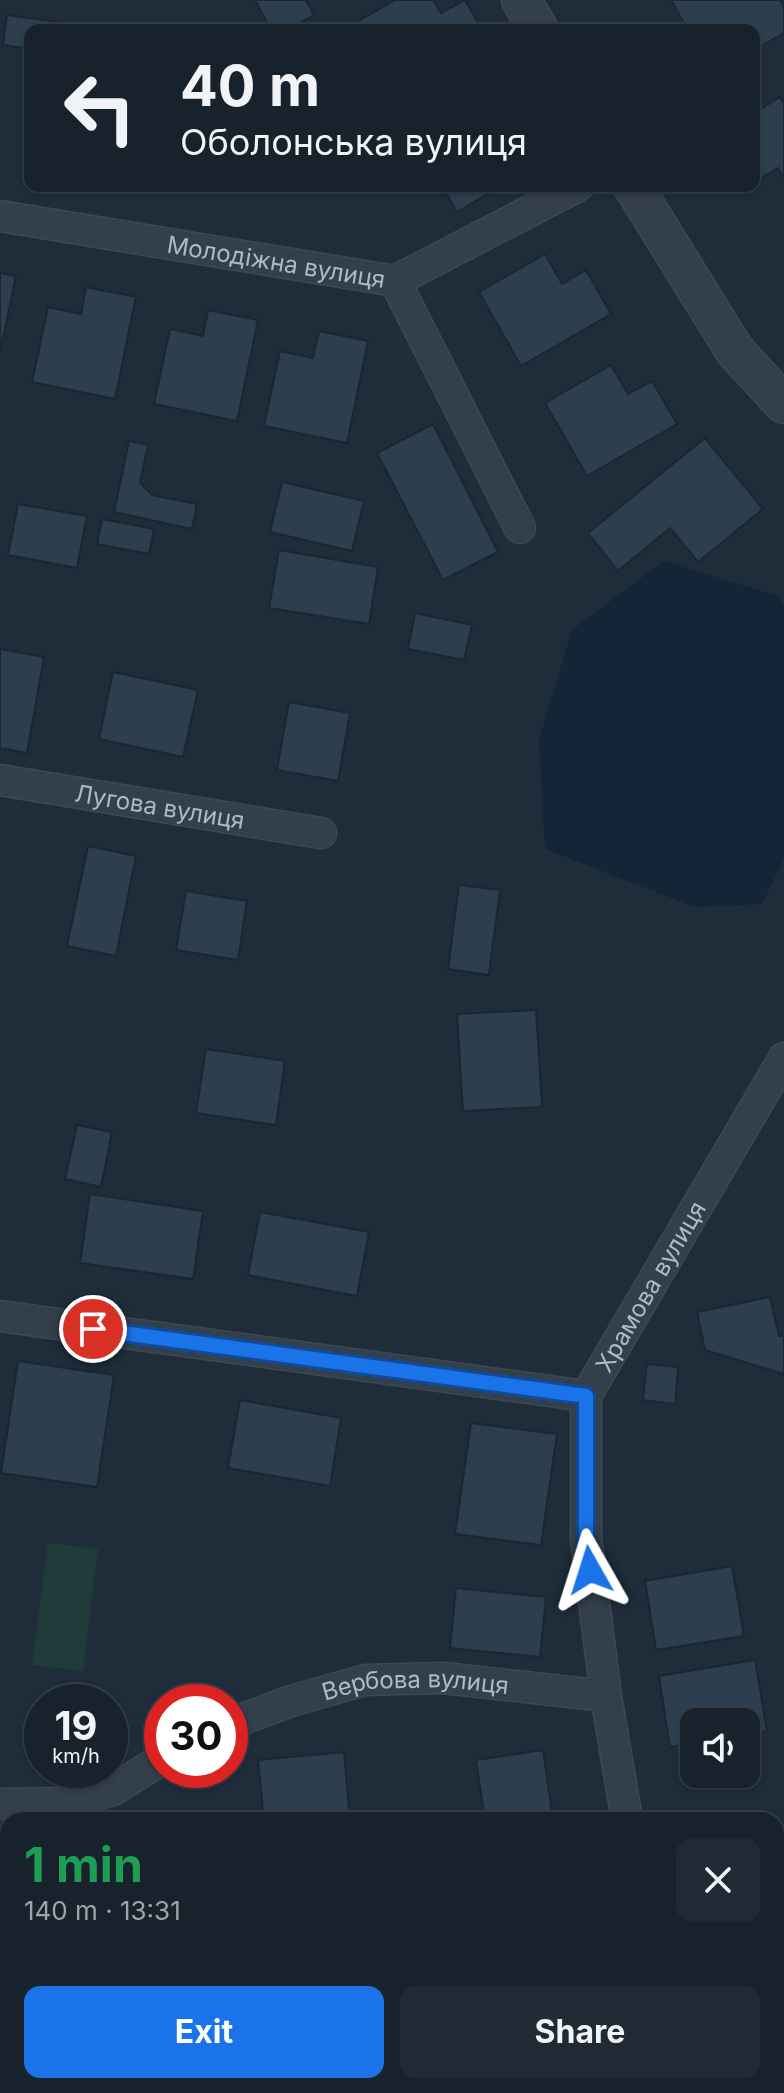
<!DOCTYPE html>
<html lang="en">
<head>
<meta charset="utf-8">
<style>
	:root { --surface:#17222c; --page:#202a34; --text:#f1f3f6; --muted:#9ea4a9; --line:#363f48; --accent:#1a73e8 }
	body { margin:0; font-family:Inter,sans-serif; background:var(--page); color:var(--text); height:100vh; display:flex; flex-direction:column; font-size:30px; white-space:nowrap }
	* { box-sizing:border-box; margin:0 }
	p { font-size:26px; color:var(--muted) }
	.icon { flex:none; width:44px; height:44px; fill:none; stroke:currentColor; stroke-width:2; stroke-linecap:round; stroke-linejoin:round }
	.map { position:relative; flex:1; overflow:hidden }
	.side { position:absolute; left:0px; top:1812px; width:784px; height:282px; display:flex; flex-direction:column; background:var(--surface); border-radius:24px 24px 0 0; box-shadow:0 2px 6px #0004,0 0 0 2px var(--line) }
	.side>* { flex:none }
	.guide { position:absolute; left:24px; top:24px; width:736px; height:168px; border-radius:16px; box-shadow:0 2px 6px #0004,0 0 0 2px var(--line); background:#17222c; color:var(--text); overflow:hidden }
	.tools { position:absolute; left:680px; top:1708px; display:grid; gap:16px }
	.tools a { display:grid; place-items:center; width:80px; height:80px; border-radius:16px; background:var(--surface); box-shadow:0 2px 6px #0004,0 0 0 2px var(--line); font-size:40px }
	.speed { position:absolute; left:24px; top:1684px; display:flex; gap:16px; font-size:40px; font-weight:700; text-align:center }
	.speed>* { display:grid; place-content:center; width:104px; height:104px; border-radius:50%; background:var(--surface); box-shadow:0 2px 6px #0004,0 0 0 2px var(--line); line-height:1 }
	.speed small { font-size:20px; font-weight:400 }
	.speed .limit { border:12px solid #d22; background:#fff; color:#111 }
	.pin { position:absolute; display:grid; place-items:center; width:68px; height:68px; color:#fff; margin:-34px; border:4px solid #fff; border-radius:50%; box-shadow:0 2px 8px #0007 }
	.me { position:absolute; width:88px; margin:-44px; rotate:354deg; stroke-linejoin:round; filter:drop-shadow(0 0 6px #0008) }
	.turn { display:flex; align-items:center; gap:28px; height:168px; padding:0 24px; font-size:36px }
	.turn .icon { width:104px; height:104px; stroke-width:2.5 }
	.turn b { display:block; font-size:56px; line-height:68px }
	.round { display:grid; place-items:center; flex:none; width:84px; height:84px; border-radius:16px; background:var(--page) }
	.overview { display:flex; align-items:center; justify-content:space-between; height:136px; padding:0 24px }
	h1 { font-size:48px; font-weight:700; line-height:60px; color:#1e9e55 }
	.primary-button { display:flex; gap:16px; margin-top:auto; padding:16px 24px }
	.primary-button a { flex:1; height:92px; border-radius:16px; background:var(--accent); color:#fff; font-size:32px; font-weight:700; line-height:92px; text-align:center }
	.primary-button a+a { background:var(--page); color:var(--text) }
	.map>svg:first-child { display:block }
	.green { fill:#213b3b }
	.water { fill:#122638 }
	.building { fill:#2d3f4e; stroke:#1a2630; stroke-width:2 }
	.lines { fill:none; stroke-linecap:round; stroke-linejoin:round }
	.minor-casing { stroke:#3c4853; stroke-width:33 }
	.tertiary-casing { stroke:#3c4853; stroke-width:41 }
	.minor { stroke:#333f4a; stroke-width:30 }
	.tertiary { stroke:#333f4a; stroke-width:38 }
	.route-casing { stroke:#114b97; stroke-width:20 }
	.route { stroke:#1a73e8; stroke-width:14 }
	.labels { text-anchor:middle; dominant-baseline:central; stroke-width:8; stroke-linejoin:round; paint-order:stroke }
	.street-label { font-size:24px; fill:#adbac7; stroke:#18242e }
</style>
</head>
<body>
<div class="map">
<svg width="784" height="2093" viewBox="0 0 784 2093">
	<rect width="100%" height="100%" fill="#1f2d3a"/>
	<path class="green" d="M 48,1543 L 98,1549 L 83,1671 L 32,1665 Z"/>
	<path class="water" d="M 664,561 L 778,596 L 784,606 L 784,858 L 762,904 L 695,907 L 545,849 L 539,740 L 572,630 Z"/>
	<path class="building" d="M 255,0 L 306,0 L 314,15 L 287,30 L 271,30 Z
		M 395,0 L 433,0 L 441,13 L 465,0 L 482,30 L 362,30 L 357,22 Z
		M 671,0 L 780,0 L 784,7 L 784,33 L 754,50 L 754,30 L 688,30 Z
		M 7,15 L 67,23 L 66,30 L 30,30 L 30,49 L 3,45 Z
		M 780,97 L 784,103 L 784,178 L 778,168 L 754,182 L 754,113 Z
		M 442,186 L 501,186 L 457,212 Z
		M 545,254 L 562,284 L 586,270 L 611,314 L 521,366 L 479,292 Z
		M 0,273 L 16,276 L 0,353 Z
		M 86,287 L 136,297 L 115,399 L 32,382 L 48,307 L 81,314 Z
		M 208,310 L 258,320 L 237,421 L 154,404 L 170,329 L 203,336 Z
		M 319,331 L 368,341 L 347,443 L 264,426 L 280,351 L 313,358 Z
		M 611,365 L 628,394 L 652,381 L 677,424 L 587,476 L 545,403 Z
		M 433,424 L 498,552 L 443,580 L 377,453 Z
		M 705,438 L 763,509 L 698,562 L 670,528 L 618,571 L 588,533 Z
		M 129,441 L 148,445 L 140,483 L 152,495 L 197,504 L 192,529 L 114,512 Z
		M 282,482 L 364,501 L 352,551 L 270,532 Z
		M 18,504 L 87,516 L 77,568 L 8,555 Z
		M 102,519 L 154,529 L 149,554 L 97,544 Z
		M 279,550 L 378,567 L 369,624 L 269,608 Z
		M 415,613 L 472,625 L 464,660 L 408,649 Z
		M 0,649 L 44,657 L 27,753 L 0,748 Z
		M 113,672 L 198,690 L 183,757 L 99,739 Z
		M 289,702 L 350,713 L 338,781 L 277,770 Z
		M 88,846 L 136,856 L 116,956 L 67,946 Z
		M 459,885 L 500,890 L 489,975 L 448,969 Z
		M 186,891 L 247,901 L 238,960 L 176,950 Z
		M 536,1010 L 542,1107 L 463,1111 L 457,1014 Z
		M 206,1049 L 285,1061 L 276,1125 L 196,1113 Z
		M 77,1125 L 112,1132 L 101,1187 L 65,1179 Z
		M 90,1194 L 203,1211 L 193,1279 L 80,1263 Z
		M 260,1212 L 369,1232 L 357,1296 L 248,1275 Z
		M 770,1297 L 779,1336 L 784,1336 L 784,1374 L 705,1350 L 697,1312 Z
		M 18,1361 L 114,1375 L 97,1487 L 1,1473 Z
		M 647,1364 L 678,1367 L 675,1404 L 643,1400 Z
		M 240,1400 L 341,1418 L 330,1486 L 228,1468 Z
		M 471,1423 L 557,1434 L 541,1545 L 455,1534 Z
		M 732,1566 L 744,1636 L 656,1650 L 645,1581 Z
		M 456,1588 L 546,1597 L 540,1657 L 450,1648 Z
		M 755,1660 L 767,1731 L 746,1735 L 746,1722 L 694,1722 L 694,1743 L 670,1747 L 659,1676 Z
		M 543,1750 L 553,1820 L 485,1820 L 476,1760 Z
		M 344,1752 L 350,1820 L 264,1820 L 258,1760 Z
		M 8,1846 L 8,1909 L 0,1909 L 0,1847 Z
		M 784,1861 L 784,1932 L 776,1934 L 776,1862 Z
		M 784,1969 L 784,2029 L 776,2030 L 776,1971 Z
		M 784,2056 L 784,2093 L 725,2093 L 723,2086 L 776,2086 L 776,2057 Z
		M 21,2086 L 79,2086 L 79,2093 L 21,2093 Z
		M 129,2086 L 219,2086 L 220,2093 L 129,2093 Z
		M 288,2086 L 341,2086 L 341,2093 L 246,2093 L 246,2090 Z"/>
	<g class="lines">
		<defs>
			<g id="minor">
				<path id="s1" d="M 0,216 L 395,281 L 578,186"/>
				<path d="M 395,281 L 520,528"/>
				<path id="s2" d="M 0,780 L 321,833"/>
				<path d="M 0,1316 L 586,1396"/>
				<path id="s3" d="M 230,1724 L 291,1701 L 365,1680 L 443,1678 L 606,1696"/>
				<path d="M 0,1804 L 68,1803 L 113,1790 L 162,1759"/>
				<path id="s4" d="M 627,1820 L 606,1696 L 586,1539 L 586,1396 L 784,1058"/>
				<path d="M 672,2086 L 673,2093"/>
			</g>
			<path id="tertiary" d="M 521,0 L 539,30
				M 633,186 L 735,351 L 784,404"/>
		</defs>
		<use href="#minor" class="minor-casing"/>
		<use href="#tertiary" class="tertiary-casing"/>
		<use href="#minor" class="minor"/>
		<use href="#tertiary" class="tertiary"/>
	</g>
	<g class="lines">
		<defs>
			<path id="route" d="M 93,1329 L 586,1396 L 586,1539 L 590,1570"/>
		</defs>
		<use href="#route" class="route-casing"/>
		<use href="#route" class="route"/>
	</g>
	<g class="labels">
		<g class="street-label">
			<text stroke="none"><textPath href="#s1" startOffset="280">Молодіжна вулиця</textPath></text>
			<text stroke="none"><textPath href="#s2" startOffset="162">Лугова вулиця</textPath></text>
			<text stroke="none"><textPath href="#s4" startOffset="554">Храмова вулиця</textPath></text>
			<text stroke="none"><textPath href="#s3" startOffset="192">Вербова вулиця</textPath></text>
		</g>
	</g>
</svg>
<div class="tools">
<a><svg class="icon" aria-label="sound" viewBox="0 0 24 24"><path d="M4 9h4l5-4v14l-5-4H4zM17 9q2 3 0 6"/></svg></a>
</div>
<div class="speed"><div>19<small>km/h</small></div><div class="limit">30</div></div>
<div class="pin" style="left:93px;top:1329px;background:#d93025"><svg class="icon" aria-label="arrive" viewBox="0 0 24 24"><path d="M6 21V4h12l-3 4 3 4H6"/></svg></div>
<svg class="me" style="left:590px;top:1570px" viewBox="-20 -20 40 40"><path d="M0-17L14 15 0 8-14 15z" fill="#1a73e8" stroke="#fff" stroke-width="4"/></svg>
<div class="guide">
<div class="turn"><svg class="icon" aria-label="left" viewBox="0 0 24 24"><path d="M17 20v-9H6M10 6l-5 5 5 5"/></svg><div><b>40 m</b>Оболонська вулиця</div></div>
</div>
<section class="side">
<div class="overview"><div><h1>1 min</h1><p>140 m · 13:31</p></div><a class="round"><svg class="icon" aria-label="close" viewBox="0 0 24 24"><path d="M6 6l12 12M18 6L6 18"/></svg></a></div>
<div class="primary-button"><a>Exit</a><a>Share</a></div>
</section>
</div>
</body>
</html>
